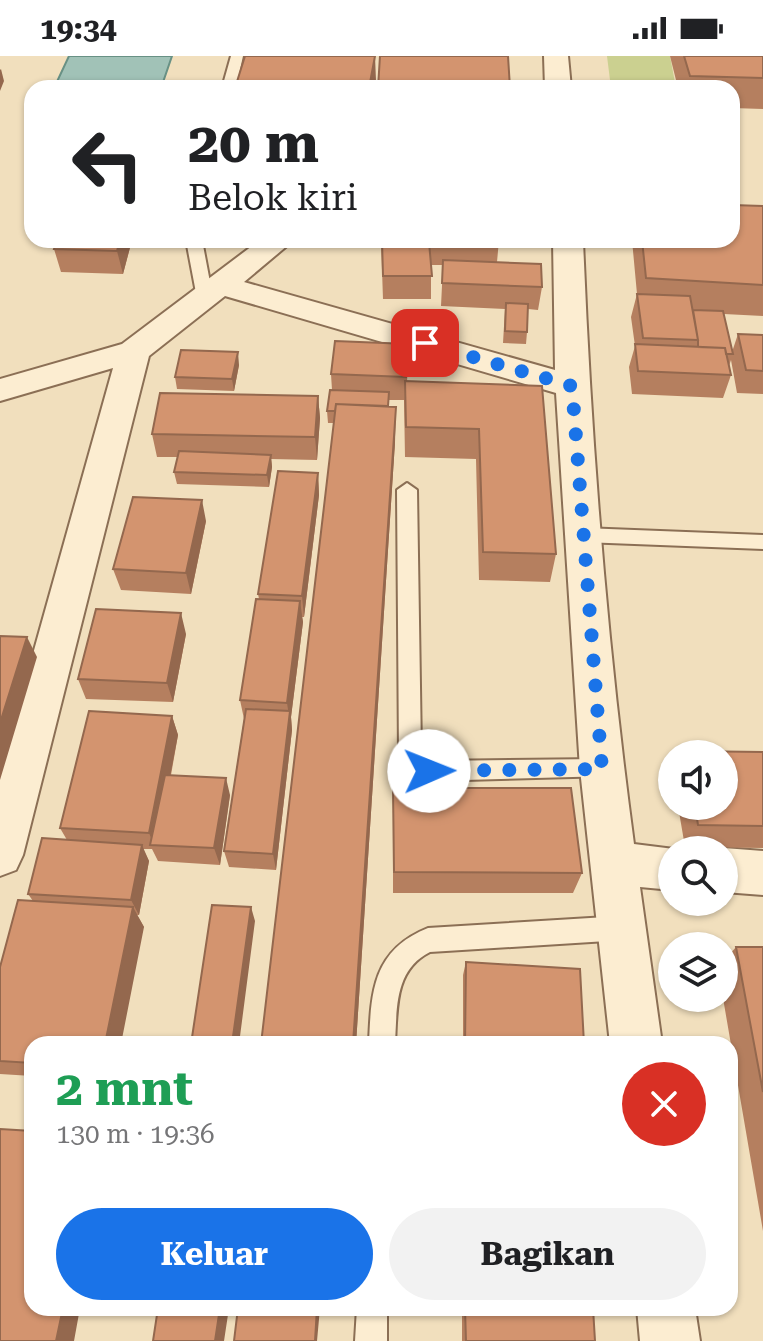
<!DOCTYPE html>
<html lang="id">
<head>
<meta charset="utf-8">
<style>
	:root { --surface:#fff; --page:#f2f2f2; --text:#202124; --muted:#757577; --accent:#1a73e8 }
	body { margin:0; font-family:"Roboto Serif",serif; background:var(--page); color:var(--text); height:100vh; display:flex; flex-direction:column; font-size:30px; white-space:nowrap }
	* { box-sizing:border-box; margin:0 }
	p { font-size:26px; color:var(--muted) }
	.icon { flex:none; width:44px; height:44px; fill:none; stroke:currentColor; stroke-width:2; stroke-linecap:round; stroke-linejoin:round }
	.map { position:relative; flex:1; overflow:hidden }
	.details { position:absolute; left:24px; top:980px; width:714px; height:280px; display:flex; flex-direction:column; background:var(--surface); border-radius:24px; box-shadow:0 2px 6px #0004 }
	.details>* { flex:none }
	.hud { position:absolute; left:24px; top:24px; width:716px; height:168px; border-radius:24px; box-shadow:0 2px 6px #0004; background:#fff; color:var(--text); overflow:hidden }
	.buttons { position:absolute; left:658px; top:684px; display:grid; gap:16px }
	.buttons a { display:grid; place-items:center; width:80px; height:80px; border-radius:50%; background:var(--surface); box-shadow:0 2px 6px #0004; font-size:40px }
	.pin { position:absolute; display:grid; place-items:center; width:68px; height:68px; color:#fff; margin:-34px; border-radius:16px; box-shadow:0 4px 12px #0006 }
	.me { position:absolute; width:88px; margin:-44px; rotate:89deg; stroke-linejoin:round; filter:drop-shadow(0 0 6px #0008) }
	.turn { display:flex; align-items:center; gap:28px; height:168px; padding:0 32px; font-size:36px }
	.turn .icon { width:104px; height:104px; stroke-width:2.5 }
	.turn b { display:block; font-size:56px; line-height:68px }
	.round { display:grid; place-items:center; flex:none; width:84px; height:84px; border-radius:42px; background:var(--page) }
	.summary { display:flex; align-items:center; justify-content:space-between; height:136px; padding:0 32px }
	h1 { font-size:48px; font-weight:700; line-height:60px; color:#1e9e55 }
	.cta { display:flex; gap:16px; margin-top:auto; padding:16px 32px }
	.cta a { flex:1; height:92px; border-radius:48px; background:var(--accent); color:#fff; font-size:32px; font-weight:700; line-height:92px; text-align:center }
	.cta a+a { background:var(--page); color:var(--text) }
	.status { display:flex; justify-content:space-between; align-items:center; height:56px; padding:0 40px; background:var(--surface); direction:ltr }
	.status svg { height:22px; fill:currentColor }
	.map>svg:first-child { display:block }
	.green { fill:#cbd090 }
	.water { fill:#a1c2b7; stroke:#689185; stroke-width:2 }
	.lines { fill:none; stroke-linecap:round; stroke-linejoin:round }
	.lane-casing { stroke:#8b6f55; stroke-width:4 }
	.street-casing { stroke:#8b6f55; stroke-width:4 }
	.lane { fill:#fcedd1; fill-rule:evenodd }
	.street { fill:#fcedd1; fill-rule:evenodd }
	.wall { fill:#b57f5f }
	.shaded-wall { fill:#94684e }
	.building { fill:#d3946f; stroke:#94684e; stroke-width:2 }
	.route { stroke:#1a73e8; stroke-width:14; stroke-dasharray:0 25.2 }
</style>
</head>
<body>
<div class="status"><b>19:34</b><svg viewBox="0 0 49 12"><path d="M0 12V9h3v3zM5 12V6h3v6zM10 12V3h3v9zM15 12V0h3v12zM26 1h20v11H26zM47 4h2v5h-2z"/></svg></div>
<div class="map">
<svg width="763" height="1285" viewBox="0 0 763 1285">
	<rect width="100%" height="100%" fill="#f1dfbd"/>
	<path class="green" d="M 607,0 L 670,0 L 676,32 L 611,32 Z"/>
	<path class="water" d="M 69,0 L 172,0 L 161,32 L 54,32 Z"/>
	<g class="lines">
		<defs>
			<path id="lane" d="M 231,0 L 243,0 L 236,32 L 222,32 Z
				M 186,184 L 202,184 L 213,242 L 211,246 L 199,246 L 197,242 Z
				M 407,427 L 417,434 L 421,695 L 434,705 L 602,703 L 610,706 L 614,713 L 610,720 L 429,725 L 402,706 L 399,699 L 397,434 Z
				M 583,472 L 763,479 L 763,493 L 583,486 L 573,479 Z
				M 623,860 L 632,863 L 636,872 L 632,881 L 623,884 L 430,896 C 394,914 397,953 395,988 L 369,988 C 371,935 373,894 428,872 Z
				M 357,1252 L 387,1252 L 387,1285 L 355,1285 Z"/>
			<path id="street" d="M 544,0 L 568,0 L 571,32 L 545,32 Z
				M 260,184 L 294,184 L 244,226 L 555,314 L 553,184 L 583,184 C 591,385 607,588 634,788 L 682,794 L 672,794 L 672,834 L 640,831 L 662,988 L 610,988 L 580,713 L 556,337 L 225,240 L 149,300 L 23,799 L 16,814 L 0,820 L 0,716 L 113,312 L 0,345 L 0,323 L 122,288 Z
				M 724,792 L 763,795 L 763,839 L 724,836 L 724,794 L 720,794 Z
				M 637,1252 L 695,1252 L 700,1285 L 640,1285 Z"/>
		</defs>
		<use href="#lane" class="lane-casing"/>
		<use href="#street" class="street-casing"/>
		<use href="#lane" class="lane"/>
		<use href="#street" class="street"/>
	</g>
	<path class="wall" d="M 670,0 L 763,0 L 763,53 L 732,52 L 732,32 L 678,32 Z
		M 763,150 L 763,260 L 724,258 L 732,296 L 738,278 L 763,279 L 763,338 L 737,337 L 731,304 L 729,310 L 731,319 L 723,342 L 632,338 L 629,311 L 635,290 L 631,261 L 637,238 L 632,184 L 732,184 Z
		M 132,184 L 123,218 L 61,216 L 54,193 Z
		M 381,184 L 499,184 L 497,206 L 542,231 L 538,254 L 528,253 L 527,276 L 526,288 L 503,287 L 505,253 L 441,250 L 443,209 L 431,209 L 431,243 L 383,243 Z
		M 239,309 L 234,335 L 177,333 L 175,321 Z
		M 408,311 L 407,325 L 542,330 L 556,498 L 550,526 L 479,524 L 476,403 L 405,401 L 404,344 L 389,344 L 389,350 L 395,386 L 356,988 L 261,988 L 334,367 L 328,367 L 327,355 L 332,334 L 331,318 Z
		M 318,340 L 320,362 L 317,404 L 271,403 L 272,411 L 269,431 L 177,428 L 174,416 L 178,401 L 157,401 L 152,378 Z
		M 318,417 L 319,439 L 304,561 L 302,561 L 303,566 L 291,661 L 292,674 L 276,814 L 229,811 L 224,795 L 244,663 L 240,644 L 259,543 L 258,538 Z
		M 206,465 L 191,538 L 121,534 L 113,513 Z
		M 186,578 L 173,646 L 86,643 L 78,623 Z
		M 172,660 L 178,679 L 171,719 L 230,739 L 220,809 L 158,805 L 152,793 L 143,793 L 149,805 L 139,859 L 137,859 L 144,871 L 32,988 L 32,1020 L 0,1018 L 0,911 L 33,845 L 28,838 L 67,784 L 60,772 Z
		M 685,695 L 763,696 L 763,792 L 685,791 L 678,750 L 724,750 L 724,698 L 684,698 Z
		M 393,732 L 582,817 L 573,837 L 393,837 Z
		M 736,891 L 763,891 L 763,1175 L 723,942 L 724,942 L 724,905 Z
		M 466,906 L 584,988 L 463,988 L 463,919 Z
		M 462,1252 L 593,1252 L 595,1285 L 462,1285 Z"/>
	<path class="shaded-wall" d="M 375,0 L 376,25 L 375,32 L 369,32 Z
		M 1,13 L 4,25 L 0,35 L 0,14 Z
		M 120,184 L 132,184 L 123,218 L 117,195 Z
		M 238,296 L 239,309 L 234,335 L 232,323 Z
		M 318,340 L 320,362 L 317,404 L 315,381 Z
		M 396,351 L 395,386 L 356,988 L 353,988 Z
		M 271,399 L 272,411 L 269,431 L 267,419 Z
		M 318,417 L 319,439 L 304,561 L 302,540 Z
		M 202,444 L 206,465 L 191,538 L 186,517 Z
		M 300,545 L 303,566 L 291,661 L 292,674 L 276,814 L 273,798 L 289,660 L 287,647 Z
		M 181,557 L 186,578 L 173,646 L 167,627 Z
		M 27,581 L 37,601 L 0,724 L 0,667 Z
		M 172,660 L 178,679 L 157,789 L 154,789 L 149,777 Z
		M 226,722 L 230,739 L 220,809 L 214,792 Z
		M 142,789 L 149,805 L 139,859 L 131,844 Z
		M 133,851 L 144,871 L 121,988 L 105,988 Z
		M 251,851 L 255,865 L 239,988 L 232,988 Z
		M 63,1252 L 80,1252 L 74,1285 L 56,1285 Z
		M 220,1252 L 229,1252 L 224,1285 L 215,1285 Z
		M 317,1252 L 320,1252 L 317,1285 L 315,1285 Z"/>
	<path class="building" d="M 245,0 L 375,0 L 369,32 L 235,32 Z
		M 380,0 L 508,0 L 510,32 L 378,32 Z
		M 684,0 L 763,0 L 763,22 L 690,20 Z
		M 732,149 L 763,150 L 763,229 L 646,222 L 642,184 L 732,184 Z
		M 57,184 L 120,184 L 117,195 L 54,193 Z
		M 382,184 L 499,184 L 499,185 L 429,186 L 432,220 L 383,220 Z
		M 443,204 L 541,208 L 542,231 L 442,227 Z
		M 637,238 L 690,240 L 698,284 L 643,282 Z
		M 506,247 L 528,248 L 527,276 L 505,275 Z
		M 693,254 L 723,255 L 733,298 L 726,298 L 725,292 L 698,291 L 698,284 Z
		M 738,278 L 763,279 L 763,315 L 746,314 Z
		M 335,285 L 408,288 L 406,321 L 331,318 Z
		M 635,288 L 725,292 L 731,319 L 638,315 Z
		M 181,294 L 238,296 L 232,323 L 175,321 Z
		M 405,325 L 542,330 L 556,498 L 483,496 L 479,373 L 406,371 Z
		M 330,334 L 389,336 L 388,350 L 336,348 L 335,355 L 327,355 Z
		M 160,337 L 318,340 L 315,381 L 152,378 Z
		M 336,348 L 396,351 L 353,988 L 261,988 Z
		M 179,395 L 271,399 L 267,419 L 174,416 Z
		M 278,415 L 318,417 L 302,540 L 258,538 Z
		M 133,441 L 202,444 L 186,517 L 113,513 Z
		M 256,543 L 300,545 L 287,647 L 240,644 Z
		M 96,553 L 181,557 L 167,627 L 78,623 Z
		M 0,580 L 27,581 L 0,667 Z
		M 246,653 L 290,655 L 273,798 L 224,795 Z
		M 89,655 L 172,660 L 149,777 L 60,772 Z
		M 685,695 L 763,696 L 763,770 L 698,769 L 695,750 L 724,750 L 724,698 L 686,698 Z
		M 165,719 L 226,722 L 214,792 L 150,789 Z
		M 393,732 L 571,732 L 582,817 L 394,816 Z
		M 42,782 L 142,789 L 131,844 L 28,838 Z
		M 18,844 L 133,851 L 105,988 L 32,988 L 32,1007 L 0,1005 L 0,911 Z
		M 212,849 L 251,851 L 232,988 L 191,988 Z
		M 736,891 L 763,891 L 763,1036 Z
		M 466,906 L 580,913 L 584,988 L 465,988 Z
		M 0,1073 L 32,1075 L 32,1252 L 63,1252 L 56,1285 L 0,1285 Z
		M 158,1252 L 220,1252 L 215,1285 L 153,1285 Z
		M 238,1252 L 317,1252 L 315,1285 L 234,1285 Z
		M 465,1252 L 593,1252 L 595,1285 L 466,1285 Z"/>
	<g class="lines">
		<path class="route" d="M 425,287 L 572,330 L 602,713 L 429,715"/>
	</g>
</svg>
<div class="buttons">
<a><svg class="icon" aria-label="sound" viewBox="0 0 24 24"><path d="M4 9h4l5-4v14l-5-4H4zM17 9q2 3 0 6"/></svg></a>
<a><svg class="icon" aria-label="search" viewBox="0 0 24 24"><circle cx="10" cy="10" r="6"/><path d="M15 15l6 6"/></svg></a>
<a><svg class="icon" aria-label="layers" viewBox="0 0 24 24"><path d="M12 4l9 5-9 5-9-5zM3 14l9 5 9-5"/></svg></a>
</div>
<div class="pin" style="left:425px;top:287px;background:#d93025"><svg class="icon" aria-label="arrive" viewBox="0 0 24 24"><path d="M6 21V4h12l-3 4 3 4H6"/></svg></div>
<svg class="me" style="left:429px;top:715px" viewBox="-20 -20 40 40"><circle r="19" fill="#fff"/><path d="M0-13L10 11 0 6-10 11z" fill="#1a73e8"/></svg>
<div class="hud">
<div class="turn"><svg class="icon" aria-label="left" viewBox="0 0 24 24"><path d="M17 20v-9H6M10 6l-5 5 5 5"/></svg><div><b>20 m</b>Belok kiri</div></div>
</div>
<section class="details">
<div class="summary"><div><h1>2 mnt</h1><p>130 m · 19:36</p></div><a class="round" style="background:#d93025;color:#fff"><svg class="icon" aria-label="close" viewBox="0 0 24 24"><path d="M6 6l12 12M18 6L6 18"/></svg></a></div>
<div class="cta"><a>Keluar</a><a>Bagikan</a></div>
</section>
</div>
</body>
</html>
